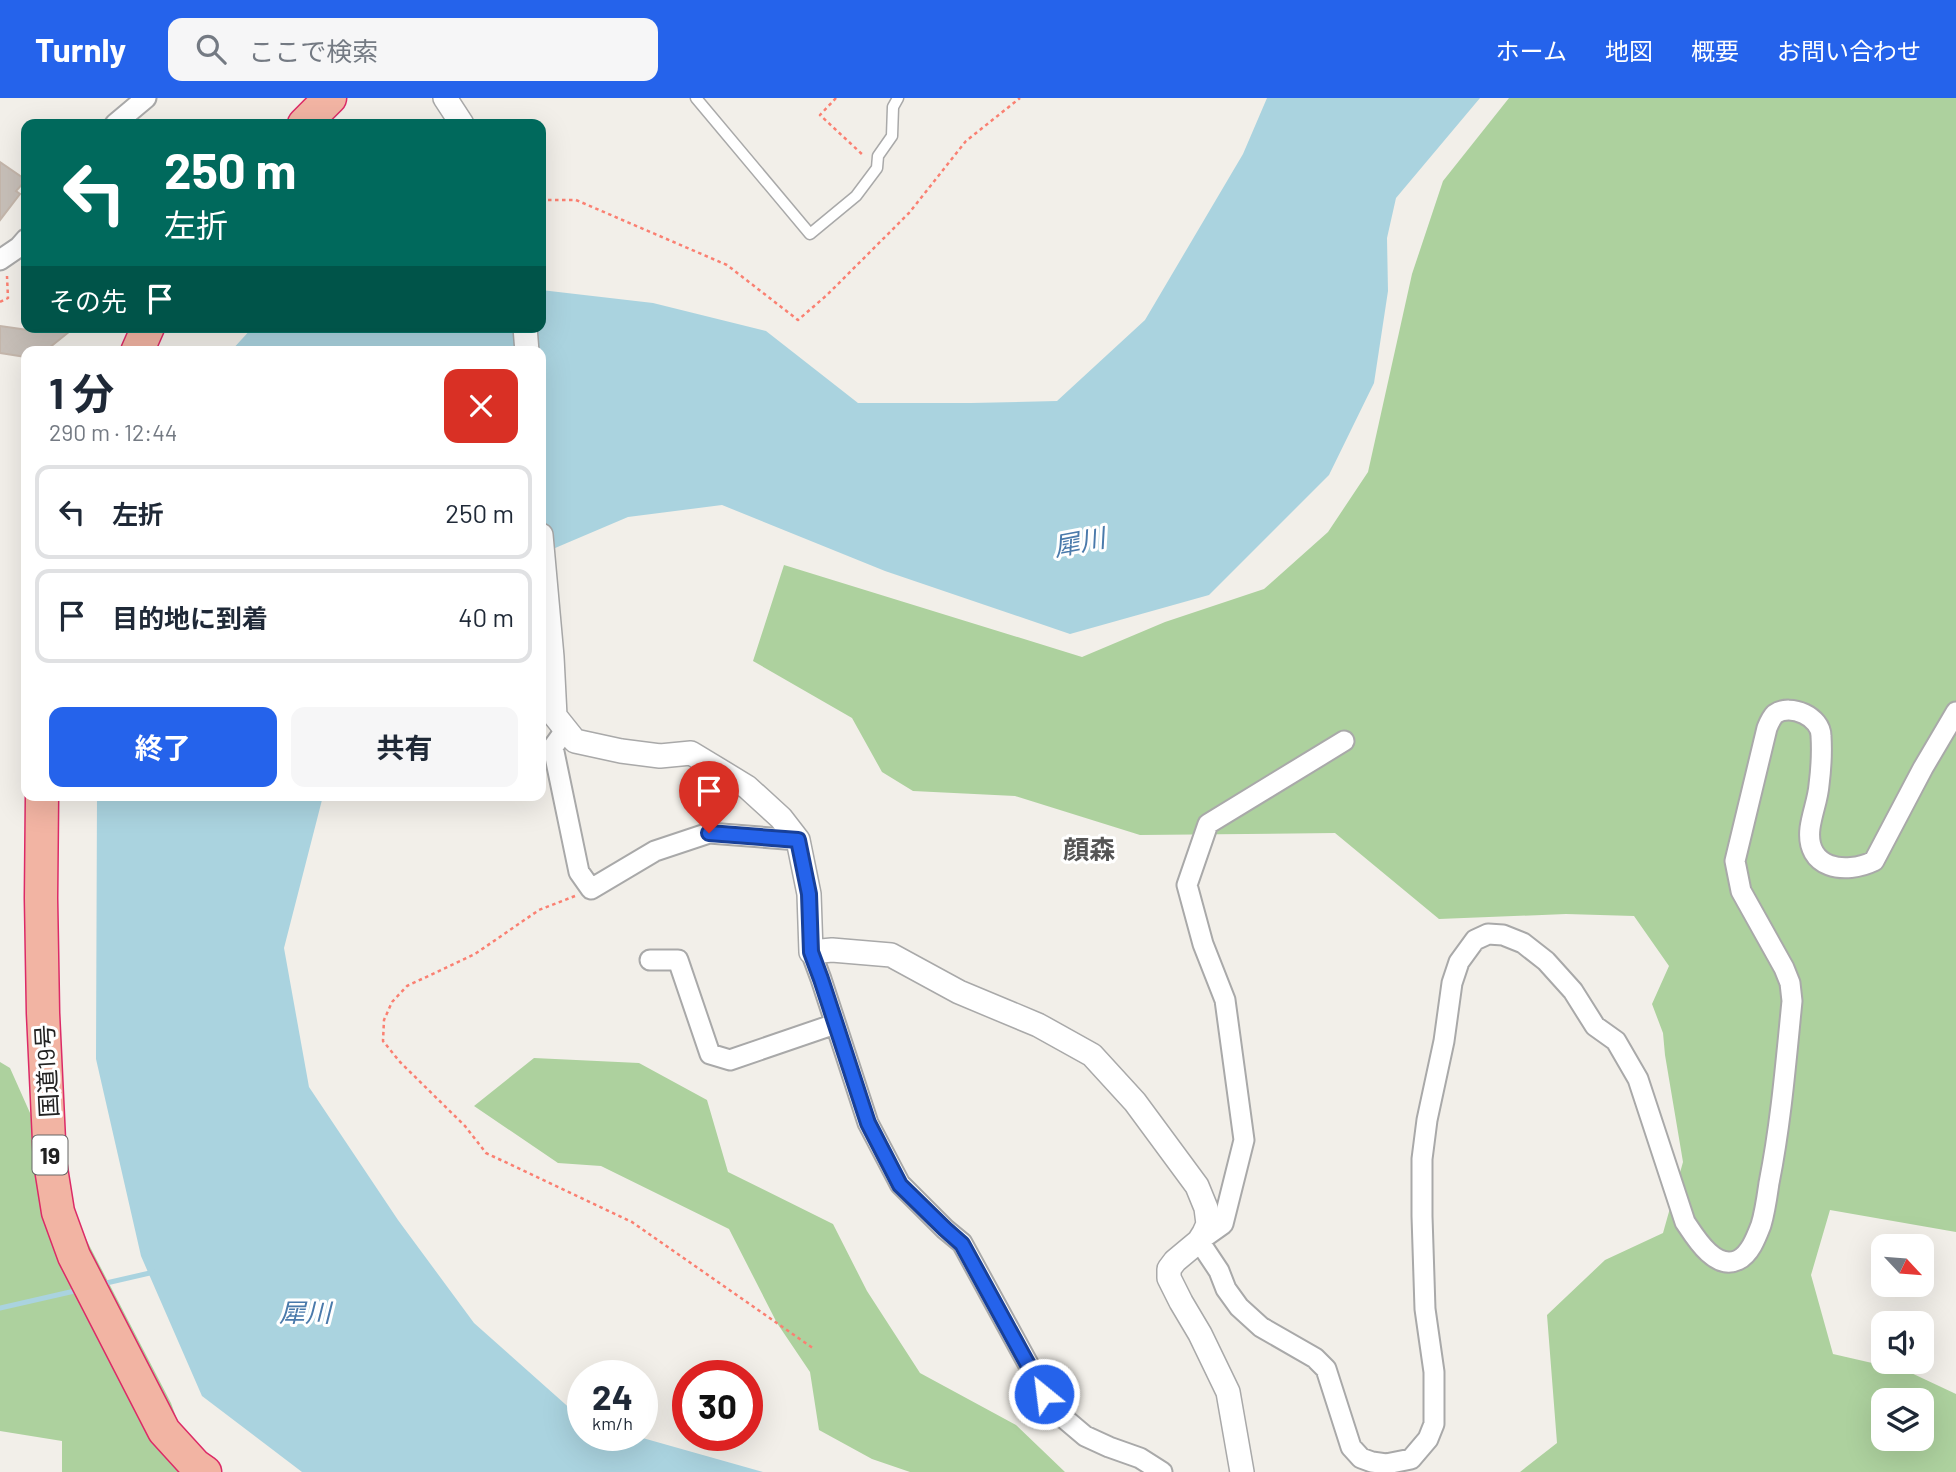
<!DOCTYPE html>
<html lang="ja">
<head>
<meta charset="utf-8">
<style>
	:root { --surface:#fff; --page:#f6f6f7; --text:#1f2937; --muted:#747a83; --line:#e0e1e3; --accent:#2563eb }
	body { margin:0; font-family:Barlow,"Noto Sans JP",sans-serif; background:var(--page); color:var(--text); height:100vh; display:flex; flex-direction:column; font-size:26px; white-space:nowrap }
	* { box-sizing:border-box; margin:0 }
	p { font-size:23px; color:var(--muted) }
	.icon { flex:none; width:38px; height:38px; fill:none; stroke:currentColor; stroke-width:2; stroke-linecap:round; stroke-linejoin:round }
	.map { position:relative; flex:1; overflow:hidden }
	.drawer { position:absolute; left:21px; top:248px; width:525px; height:455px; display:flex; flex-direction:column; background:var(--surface); border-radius:14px; box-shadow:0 7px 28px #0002 }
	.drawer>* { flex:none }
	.guide { position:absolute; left:21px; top:21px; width:525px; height:214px; border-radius:14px; box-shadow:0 7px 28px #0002; background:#00695c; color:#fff; overflow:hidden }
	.needle { width:46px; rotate:116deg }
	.tools { position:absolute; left:1871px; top:1136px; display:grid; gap:14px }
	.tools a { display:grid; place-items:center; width:63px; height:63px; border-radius:14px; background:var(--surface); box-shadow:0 7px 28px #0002; font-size:35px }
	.speed { position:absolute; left:567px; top:1262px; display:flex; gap:14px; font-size:35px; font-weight:700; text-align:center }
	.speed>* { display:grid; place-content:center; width:91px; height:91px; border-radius:50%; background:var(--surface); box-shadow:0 7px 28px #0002; line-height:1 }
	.speed small { font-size:18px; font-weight:400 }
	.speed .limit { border:10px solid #d22; background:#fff; color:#111 }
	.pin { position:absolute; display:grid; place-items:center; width:60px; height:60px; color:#fff; margin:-72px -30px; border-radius:50% 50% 50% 0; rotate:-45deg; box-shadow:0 0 7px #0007 }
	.pin .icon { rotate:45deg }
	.me { position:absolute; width:77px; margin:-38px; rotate:331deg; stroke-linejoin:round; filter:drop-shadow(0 0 5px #0008) }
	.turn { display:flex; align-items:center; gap:24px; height:147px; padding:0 28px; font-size:32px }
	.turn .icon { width:91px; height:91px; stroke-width:2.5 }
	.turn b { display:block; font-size:49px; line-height:60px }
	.then { display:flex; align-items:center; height:66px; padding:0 28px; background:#0003; gap:14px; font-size:26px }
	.round { display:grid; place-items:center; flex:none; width:74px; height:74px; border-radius:14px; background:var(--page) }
	.headline { display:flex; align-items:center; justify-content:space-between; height:119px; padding:0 28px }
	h1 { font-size:42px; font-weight:700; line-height:52px }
	.cta { display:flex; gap:14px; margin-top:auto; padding:14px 28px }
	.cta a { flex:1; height:80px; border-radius:14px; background:var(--accent); color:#fff; font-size:28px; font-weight:700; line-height:80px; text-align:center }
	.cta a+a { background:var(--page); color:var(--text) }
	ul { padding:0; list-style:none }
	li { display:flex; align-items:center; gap:21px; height:94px; margin:0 14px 10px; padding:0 14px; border:4px solid var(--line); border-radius:14px }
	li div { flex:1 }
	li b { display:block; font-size:26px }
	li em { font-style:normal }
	header { display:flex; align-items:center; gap:42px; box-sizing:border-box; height:98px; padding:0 35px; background:var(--accent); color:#fff }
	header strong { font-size:33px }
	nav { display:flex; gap:38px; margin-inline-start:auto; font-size:24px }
	.search { width:490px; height:63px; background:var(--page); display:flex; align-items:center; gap:18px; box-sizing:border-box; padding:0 24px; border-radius:14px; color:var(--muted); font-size:26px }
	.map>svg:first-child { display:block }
	.forest { fill:#add19e; fill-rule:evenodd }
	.water { fill:#aad3df }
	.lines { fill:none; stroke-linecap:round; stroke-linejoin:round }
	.stream { stroke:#aad3df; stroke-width:5 }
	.building { fill:#c7bfb8; stroke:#c4b6ab; stroke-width:2 }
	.service-casing { stroke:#a9a9a9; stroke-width:13 }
	.minor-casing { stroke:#a9a9a9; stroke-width:23 }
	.tertiary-casing { stroke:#a9a9a9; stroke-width:26 }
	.trunk-casing { stroke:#dc2a67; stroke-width:35 }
	.path { stroke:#fa8072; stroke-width:2.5; stroke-dasharray:3.5 3.5; stroke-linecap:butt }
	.service { stroke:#fff; stroke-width:10 }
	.minor { stroke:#fff; stroke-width:19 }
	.tertiary { stroke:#fff; stroke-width:23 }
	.trunk { stroke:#f2b4a3; stroke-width:32 }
	.route-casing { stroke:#184099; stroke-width:18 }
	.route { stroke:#2563eb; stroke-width:12 }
	.labels { text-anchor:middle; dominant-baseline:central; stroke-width:6; stroke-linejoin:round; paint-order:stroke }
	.shield { fill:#fff; stroke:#646464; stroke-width:2 }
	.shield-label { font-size:23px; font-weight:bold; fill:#222 }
	.street-label { font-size:24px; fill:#222; stroke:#fff }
	.water-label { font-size:26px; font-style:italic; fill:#4a7aab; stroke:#fff }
	.neighbourhood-label { font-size:26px; font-weight:bold; fill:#555; stroke:#fff }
</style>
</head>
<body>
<header>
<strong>Turnly</strong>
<div class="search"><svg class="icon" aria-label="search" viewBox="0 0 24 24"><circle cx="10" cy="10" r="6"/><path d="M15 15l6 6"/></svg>ここで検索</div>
<nav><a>ホーム</a><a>地図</a><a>概要</a><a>お問い合わせ</a></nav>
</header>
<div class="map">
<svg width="1956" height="1374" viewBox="0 0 1956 1374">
	<rect width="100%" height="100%" fill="#f2efe9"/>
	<path class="forest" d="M 1509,0 L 1956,0 L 1956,1134 L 1830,1112 L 1811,1177 L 1833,1256 L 1907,1273 L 1956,1296 L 1956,1374 L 1520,1374 L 1557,1345 L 1547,1217 L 1605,1162 L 1663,1135 L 1683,1064 L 1665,957 L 1663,935 L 1652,906 L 1669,868 L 1634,818 L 1566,816 L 1439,821 L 1335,735 L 1140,737 L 1015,698 L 913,693 L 882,674 L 852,620 L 753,563 L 784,467 L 1082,559 L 1165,524 L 1264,491 L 1328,434 L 1368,374 L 1412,176 L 1443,83 ZM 1883,1302 L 1922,1302 L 1922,1340 L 1883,1340 Z
		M 534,960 L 639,965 L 707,1002 L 728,1074 L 833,1126 L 867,1193 L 920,1275 L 1016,1327 L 1065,1374 L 910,1374 L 872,1361 L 819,1332 L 810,1274 L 777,1225 L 729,1131 L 601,1068 L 558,1065 L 474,1008 Z
		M 0,964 L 10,970 L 87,1143 L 171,1305 L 196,1374 L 62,1374 L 62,1343 L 0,1333 Z"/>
	<path class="water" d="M 1267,0 L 1480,0 L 1396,100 L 1387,140 L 1388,193 L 1374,285 L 1329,377 L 1209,497 L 1070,536 L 885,473 L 722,407 L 628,419 L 541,456 L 541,254 L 230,254 L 253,229 L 541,229 L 541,192 L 653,205 L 766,233 L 858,305 L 971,305 L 1057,303 L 1145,222 L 1243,56 Z
		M 97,698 L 323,698 L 284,850 L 309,989 L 398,1122 L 474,1225 L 583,1322 L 583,1337 L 632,1337 L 763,1374 L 302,1374 L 202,1298 L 141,1158 L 96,961 Z"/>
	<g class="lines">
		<path class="stream" d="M 102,1186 L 154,1174
			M 0,1210 L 79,1192"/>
	</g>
	<path class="building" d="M 0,64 L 26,82 L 16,93 L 20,96 L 0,122 Z
		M 0,228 L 28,232 L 28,229 L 75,229 L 44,254 L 26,254 L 26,259 L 0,255 Z"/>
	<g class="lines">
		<defs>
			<path id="service" d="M 696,0 L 810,136 L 856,98 L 877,70 L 878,58 L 892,38 L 893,9 L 898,0"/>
			<path id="minor" d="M 115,26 L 146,0
				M 0,162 L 19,149 L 26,141
				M 566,631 L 553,649 L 579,774 L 591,791 L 655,753 L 709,735 L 798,742
				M 1344,643 L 1208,726 L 1187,787 L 1203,846 L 1225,902 L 1244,1042 L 1223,1126 L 1199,1143 L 1219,1173 L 1226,1191 L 1239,1209 L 1261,1229 L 1315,1260 L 1326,1271 L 1351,1349 L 1361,1360 L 1372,1364 L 1386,1366 L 1411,1361 L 1428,1341 L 1434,1326 L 1434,1274 L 1425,1211 L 1422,1118 L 1422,1061 L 1427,1022 L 1444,943 L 1452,885 L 1459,864 L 1475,842 L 1488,836 L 1503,837 L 1523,845 L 1546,863 L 1573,893 L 1595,928 L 1616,943 L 1638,981 L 1685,1124 C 1695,1139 1715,1173 1738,1162 C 1750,1156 1756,1140 1761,1127 C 1765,1114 1767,1099 1769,1085 C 1781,1025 1786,963 1792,903 L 1790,885 L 1784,870 L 1741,793 L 1735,763 L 1767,630 C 1769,625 1772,619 1775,616 C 1791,605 1821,619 1821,638 C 1822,654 1821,671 1819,687 C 1818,701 1812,715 1810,730 C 1805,771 1845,777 1874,763 L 1923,670 L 1956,614
				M 811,854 L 821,881 L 868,1025 L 900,1086 L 945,1131 L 962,1145 L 1044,1295 L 1059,1316 L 1085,1338 L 1109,1349 L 1140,1360 L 1162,1374
				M 650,862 L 678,862 L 710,956 L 730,962 L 835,926"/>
			<path id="tertiary" d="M 445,0 L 462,26
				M 525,229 L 527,254
				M 541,437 L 552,559 L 555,618 L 575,643 L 621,653 L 660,658 L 691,655 L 747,689 L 781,720 L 798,742 L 809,796 L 811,854 L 832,852 L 891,857 L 959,894 L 1038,927 L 1092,957 L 1135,1004 L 1197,1088 L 1206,1110 L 1208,1126 L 1204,1135 L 1199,1143 L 1175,1163 L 1169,1171 L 1169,1180 L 1181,1204 L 1200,1236 L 1228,1294 L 1242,1374"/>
			<path id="trunk" d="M 304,26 L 330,0
				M 137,254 L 148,229
				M 42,698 L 41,800 L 43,915 L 50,1064 L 58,1114 L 74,1158 L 164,1333 L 195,1367 L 205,1374"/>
		</defs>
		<use href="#service" class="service-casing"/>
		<use href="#minor" class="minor-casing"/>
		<use href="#tertiary" class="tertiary-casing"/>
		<use href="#trunk" class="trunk-casing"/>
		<path class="path" d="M 836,0 L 820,17 L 864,58
			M 541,102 L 576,102 L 727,167 L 798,222 L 827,197 L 909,115 L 966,43 L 1020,0
			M 0,204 L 8,200 L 7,178
			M 575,798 L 539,812 L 475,856 L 407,888 L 392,904 L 384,922 L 383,943 L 400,964 L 465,1028 L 486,1055 L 632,1124 L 814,1251"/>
		<use href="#service" class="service"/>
		<use href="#minor" class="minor"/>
		<use href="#tertiary" class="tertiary"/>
		<use href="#trunk" class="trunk"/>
	</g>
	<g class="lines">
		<defs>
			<path id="route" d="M 709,735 L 798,742 L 809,796 L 811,854 L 821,881 L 868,1025 L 900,1087 L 945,1131 L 962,1146 L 1044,1296"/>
		</defs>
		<use href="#route" class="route-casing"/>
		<use href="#route" class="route"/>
	</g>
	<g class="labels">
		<rect class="shield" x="32.5" y="1037.5" width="35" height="39" rx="5"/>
		<g class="shield-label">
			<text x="50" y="1057">19</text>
		</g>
		<g class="street-label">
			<text transform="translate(46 973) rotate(-93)">国道19号</text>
		</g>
		<g class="water-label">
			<text transform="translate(1079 443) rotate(-11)">犀川</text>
			<text x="305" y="1213">犀川</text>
		</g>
		<g class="neighbourhood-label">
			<text x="1089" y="750">顔森</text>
		</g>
	</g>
</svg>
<div class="tools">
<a><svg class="needle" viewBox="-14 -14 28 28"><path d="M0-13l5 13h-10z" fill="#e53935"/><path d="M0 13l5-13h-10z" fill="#747a83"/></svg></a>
<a><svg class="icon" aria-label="sound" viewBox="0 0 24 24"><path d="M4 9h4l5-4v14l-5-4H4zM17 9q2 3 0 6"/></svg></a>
<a><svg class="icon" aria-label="layers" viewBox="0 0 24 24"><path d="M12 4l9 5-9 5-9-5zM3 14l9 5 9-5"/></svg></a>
</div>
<div class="speed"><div>24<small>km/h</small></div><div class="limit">30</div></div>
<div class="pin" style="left:709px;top:735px;background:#d93025"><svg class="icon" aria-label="arrive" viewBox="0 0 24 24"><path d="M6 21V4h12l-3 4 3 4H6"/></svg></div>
<svg class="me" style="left:1044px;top:1296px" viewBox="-20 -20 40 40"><circle r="17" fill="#2563eb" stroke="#fff" stroke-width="3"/><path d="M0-11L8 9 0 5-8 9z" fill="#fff"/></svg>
<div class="guide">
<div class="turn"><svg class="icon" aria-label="left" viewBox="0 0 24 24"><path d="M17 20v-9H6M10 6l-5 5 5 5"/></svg><div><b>250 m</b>左折</div></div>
<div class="then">その先<svg class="icon" aria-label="arrive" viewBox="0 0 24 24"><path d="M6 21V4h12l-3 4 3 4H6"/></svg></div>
</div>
<section class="drawer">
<div class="headline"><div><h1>1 分</h1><p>290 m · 12:44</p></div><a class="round" style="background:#d93025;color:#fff"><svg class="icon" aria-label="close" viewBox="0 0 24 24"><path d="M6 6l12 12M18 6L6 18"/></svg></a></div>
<ul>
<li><svg class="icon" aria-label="left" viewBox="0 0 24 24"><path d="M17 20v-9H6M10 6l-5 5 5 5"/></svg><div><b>左折</b></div><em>250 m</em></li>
<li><svg class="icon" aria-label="arrive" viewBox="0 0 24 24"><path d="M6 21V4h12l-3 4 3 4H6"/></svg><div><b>目的地に到着</b></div><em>40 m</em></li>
</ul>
<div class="cta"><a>終了</a><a>共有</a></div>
</section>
</div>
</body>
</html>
